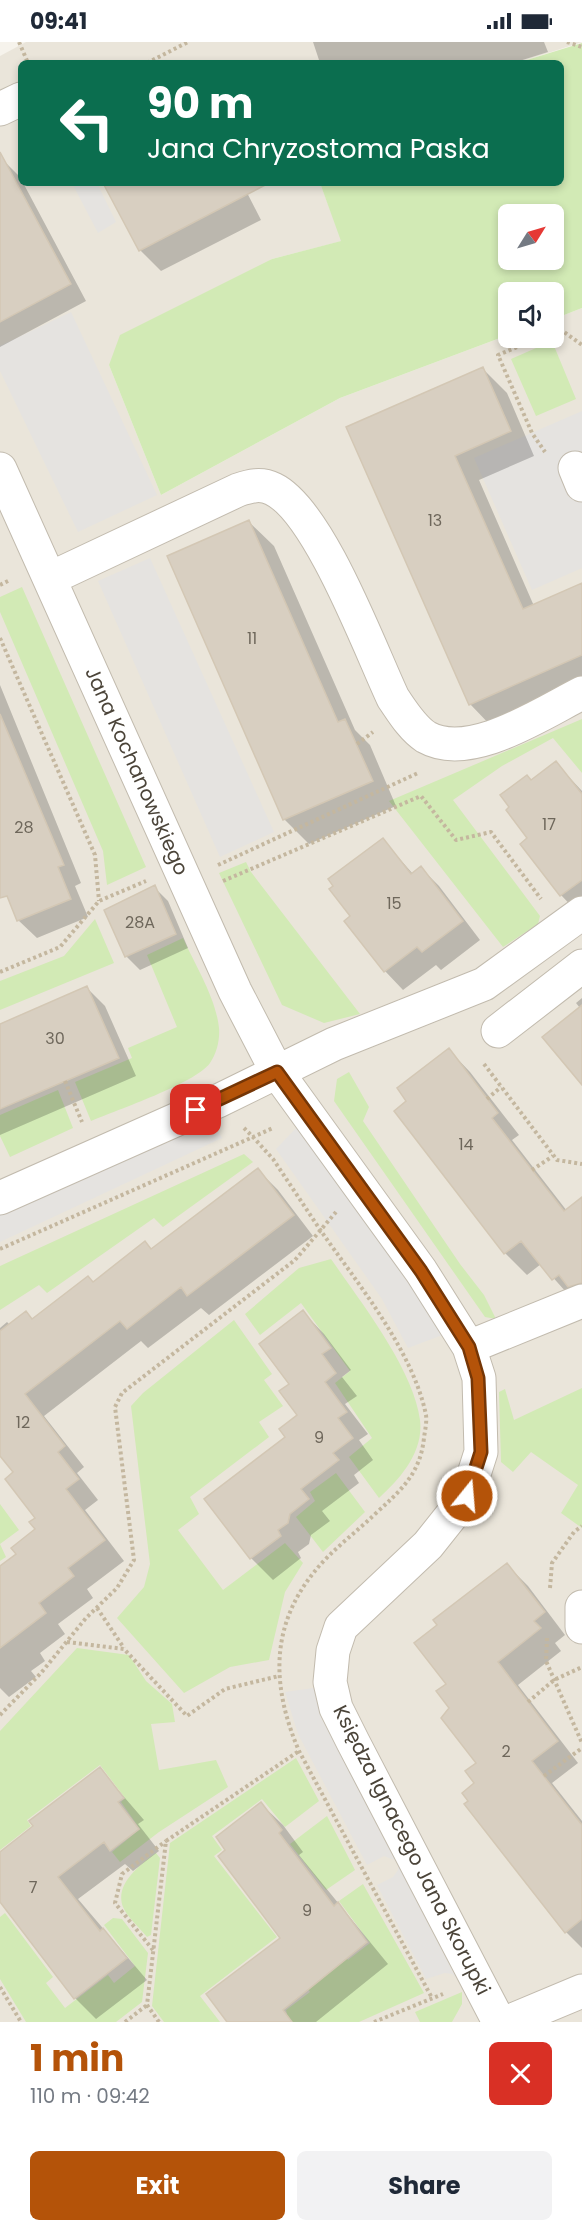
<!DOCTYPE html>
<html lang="en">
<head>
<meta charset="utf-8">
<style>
	:root { --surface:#fff; --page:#f2f2f3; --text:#1f2937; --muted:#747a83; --accent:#b45309 }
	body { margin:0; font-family:Poppins,sans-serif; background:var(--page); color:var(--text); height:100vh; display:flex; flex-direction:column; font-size:22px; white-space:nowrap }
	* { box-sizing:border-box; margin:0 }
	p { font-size:20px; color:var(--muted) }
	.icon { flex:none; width:33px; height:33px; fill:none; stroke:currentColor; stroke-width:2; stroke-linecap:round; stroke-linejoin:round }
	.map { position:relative; height:1980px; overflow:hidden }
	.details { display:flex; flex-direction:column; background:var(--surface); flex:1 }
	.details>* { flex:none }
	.guide { position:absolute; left:18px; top:18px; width:546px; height:126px; border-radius:9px; box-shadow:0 3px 9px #0003; background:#0b6e4f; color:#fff; overflow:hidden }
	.needle { width:39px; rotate:53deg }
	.fabs { position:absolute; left:498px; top:162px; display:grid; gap:12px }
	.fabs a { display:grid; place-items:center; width:66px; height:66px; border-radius:9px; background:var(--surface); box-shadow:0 3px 9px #0003; font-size:30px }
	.pin { position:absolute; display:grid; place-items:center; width:51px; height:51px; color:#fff; margin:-26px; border-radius:12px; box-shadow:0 3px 9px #0006 }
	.me { position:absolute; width:66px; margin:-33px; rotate:17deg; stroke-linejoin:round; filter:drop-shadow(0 0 4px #0008) }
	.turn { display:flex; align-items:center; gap:21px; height:126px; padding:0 30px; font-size:27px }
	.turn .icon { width:78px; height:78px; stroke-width:2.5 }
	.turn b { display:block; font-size:42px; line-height:51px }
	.round { display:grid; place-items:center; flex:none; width:63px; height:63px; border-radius:9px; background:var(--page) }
	.overview { display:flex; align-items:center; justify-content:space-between; height:102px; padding:0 30px }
	h1 { font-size:36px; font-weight:700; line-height:45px; color:var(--accent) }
	.action { display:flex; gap:12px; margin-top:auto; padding:12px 30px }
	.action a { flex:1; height:69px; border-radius:9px; background:var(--accent); color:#fff; font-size:24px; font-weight:700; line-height:69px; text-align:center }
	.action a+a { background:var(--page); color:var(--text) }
	.status { display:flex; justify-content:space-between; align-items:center; height:42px; padding:0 30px; background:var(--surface); direction:ltr }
	.status svg { height:16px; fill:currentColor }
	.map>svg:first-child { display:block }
	.residential { fill:#eae5da }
	.green { fill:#d2eab5; fill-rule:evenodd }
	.parking { fill:#e5e3e0 }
	.shadow { fill:#0003 }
	.building { fill:#d8cfc1; stroke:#d3c7b4; stroke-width:1.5 }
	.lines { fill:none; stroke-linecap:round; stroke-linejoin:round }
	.minor-casing { stroke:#c2bbae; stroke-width:35 }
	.path { stroke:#c4b79f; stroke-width:4; stroke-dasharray:3 3; stroke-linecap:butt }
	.minor { stroke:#fff; stroke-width:33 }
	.route-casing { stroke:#753606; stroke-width:15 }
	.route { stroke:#b45309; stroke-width:10 }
	.labels { text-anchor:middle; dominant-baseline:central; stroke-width:6; stroke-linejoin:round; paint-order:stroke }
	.number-label { font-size:16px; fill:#6e675b }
	.street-label { font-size:20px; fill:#4b4439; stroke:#fff }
</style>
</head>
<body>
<div class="status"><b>09:41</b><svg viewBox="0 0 49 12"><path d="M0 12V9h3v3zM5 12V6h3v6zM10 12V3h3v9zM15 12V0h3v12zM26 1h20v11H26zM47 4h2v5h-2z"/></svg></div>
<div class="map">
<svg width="582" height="1980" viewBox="0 0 582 1980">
	<rect width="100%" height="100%" fill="#f6f3ec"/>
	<path class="residential" d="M 26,0 L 582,0 L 517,21 L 21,21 L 21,141 L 320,141 L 342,199 L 272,217 L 109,323 L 161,453 L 340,356 L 508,293 L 554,296 L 554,277 L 582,266 L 582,1980 L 0,1980 L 0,14 Z"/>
	<path class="green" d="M 582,1 L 582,266 L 554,277 L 554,250 L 508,250 L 508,293 L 340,356 L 161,453 L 109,323 L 120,293 L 272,217 L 341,199 L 320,141 L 561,141 L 561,21 L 517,21 ZM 508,172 L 554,172 L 554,218 L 508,218 Z
		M 552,299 L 576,357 L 536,374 L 511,317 Z
		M 22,545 L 146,825 L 107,843 L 103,809 L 0,570 L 0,555 Z
		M 582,677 L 582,731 L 553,696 L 502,724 L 453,758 L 540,874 L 538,882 L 503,905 L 389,759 Z
		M 246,820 L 251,830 L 360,972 L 324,981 L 282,963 L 219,831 Z
		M 95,877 L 114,921 L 0,968 L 0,939 L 64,914 Z
		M 183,896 C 195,923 216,956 219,986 C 220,997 217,1011 210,1021 C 196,1041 117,1068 91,1079 L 75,1040 L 132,1016 L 128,1006 L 177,985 L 147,913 Z
		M 349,1030 L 369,1065 L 363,1079 L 460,1222 L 484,1253 L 496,1277 L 485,1275 L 334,1059 L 337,1037 Z
		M 58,1048 L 73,1086 L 10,1115 L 0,1094 L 0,1073 Z
		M 244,1112 L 253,1120 L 163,1185 L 154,1176 L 47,1251 L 39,1243 L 0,1268 L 0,1224 Z
		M 331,1217 C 360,1259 414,1328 420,1378 C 424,1410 400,1437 379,1456 L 349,1415 L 372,1396 L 335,1341 L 350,1329 L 301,1261 L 260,1293 L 245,1272 L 299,1226 Z
		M 234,1278 L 272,1332 L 264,1338 L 283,1364 L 259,1380 L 269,1395 L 190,1455 L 199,1472 L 178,1488 L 223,1548 L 285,1501 L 303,1521 L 285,1550 L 269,1618 L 230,1625 L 184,1651 L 117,1576 L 144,1545 L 150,1522 L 131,1364 L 143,1351 Z
		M 582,1346 L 582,1486 L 561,1471 L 578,1443 L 531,1410 L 513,1430 L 501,1420 L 499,1350 L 505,1347 L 514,1378 Z
		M 336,1431 L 365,1470 L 323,1510 L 296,1475 L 315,1459 L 310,1450 Z
		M 0,1462 L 19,1488 L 0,1502 L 6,1515 L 0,1519 Z
		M 77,1606 L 129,1613 L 146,1639 L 172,1662 L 175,1680 L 151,1682 L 159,1728 L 216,1718 L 228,1745 L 159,1790 L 120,1820 L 112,1810 L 140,1787 L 121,1760 L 125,1756 L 100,1723 L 27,1778 L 31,1784 L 0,1808 L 0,1689 Z
		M 296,1716 L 319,1759 L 285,1785 L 262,1757 L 212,1794 L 222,1808 L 214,1814 L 277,1895 L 200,1954 L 220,1980 L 164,1980 L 152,1964 L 170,1801 Z
		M 327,1774 L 355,1828 L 326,1848 L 290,1802 Z
		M 156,1811 L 160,1816 L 151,1893 L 147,1895 C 140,1886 127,1875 123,1865 C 114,1842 141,1822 156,1811 Z
		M 363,1842 L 424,1951 L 359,1980 L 289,1980 L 285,1974 L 287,1972 L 286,1968 L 310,1950 L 302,1939 L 341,1909 L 348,1918 L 370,1901 L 339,1859 Z
		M 5,1871 L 53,1935 L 46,1941 L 65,1966 L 108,1933 L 114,1941 L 135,1924 L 104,1883 L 113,1876 L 122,1877 L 148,1911 L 142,1960 L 116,1980 L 26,1980 L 0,1937 L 0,1875 Z
		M 462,1950 L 462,1962 L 452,1980 L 420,1980 L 415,1970 Z"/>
	<path class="parking" d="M 72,141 L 97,141 L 116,180 L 98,191 Z
		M 71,270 L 157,453 L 78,490 L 0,329 L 0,304 Z
		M 582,369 L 582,526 L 532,548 L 474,416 Z
		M 150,516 L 274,790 L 220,815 L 98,539 Z
		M 210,1075 L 222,1096 L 0,1200 L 0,1171 Z
		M 300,1082 L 445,1292 L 408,1306 L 382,1257 L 276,1107 Z
		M 314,1646 L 322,1677 L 395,1818 L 384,1814 L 367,1823 L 298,1692 L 285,1650 Z
		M 398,1823 L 456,1936 L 452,1932 L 445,1931 L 426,1937 L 377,1843 L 393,1835 L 398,1828 Z"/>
	<path class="shadow" d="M 313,0 L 544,0 L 548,10 L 513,21 L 320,21 Z
		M 4,119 L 20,135 L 86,259 L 0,305 L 0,122 Z
		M 105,141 L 242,141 L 261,178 L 161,229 L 140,208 Z
		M 482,326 L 507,351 L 534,414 L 479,438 L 534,564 L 582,550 L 582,648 L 494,687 L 470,662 L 348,386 Z
		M 249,480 L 274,504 L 355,688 L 370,703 L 396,764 L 309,802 L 285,778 L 169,515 Z
		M 0,643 L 81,841 L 75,844 L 88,875 L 37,896 L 18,878 L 0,834 Z
		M 556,721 L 582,749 L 582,870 L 579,872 L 561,853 L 522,802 L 529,796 Z
		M 383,798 L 413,832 L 421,826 L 439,844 L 480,898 L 441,928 L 436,923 L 403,948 L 385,929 L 352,875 Z
		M 154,845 L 168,859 L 188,906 L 140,928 L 126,914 Z
		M 87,946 L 105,964 L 136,1034 L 0,1093 L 0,983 Z
		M 582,956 L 582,1041 L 580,966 L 576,961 Z
		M 449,1008 L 470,1030 L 519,1093 L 512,1098 L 567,1169 L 582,1157 L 582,1257 L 574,1259 L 541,1222 L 527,1233 L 505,1211 L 396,1069 L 408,1059 Z
		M 258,1128 L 278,1148 L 313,1194 L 209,1273 L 201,1266 L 148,1306 L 141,1299 L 44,1374 L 84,1425 L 77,1431 L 98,1458 L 85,1468 L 124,1519 L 87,1547 L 93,1556 L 58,1582 L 65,1592 L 40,1611 L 45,1619 L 31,1629 L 36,1635 L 9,1655 L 0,1646 L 0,1527 L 18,1512 L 37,1487 L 37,1476 L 15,1431 L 0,1411 L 0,1286 L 7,1280 L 10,1283 L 26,1271 L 33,1278 L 152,1208 Z
		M 303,1270 L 324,1292 L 351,1328 L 342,1335 L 357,1354 L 345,1362 L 368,1392 L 359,1398 L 373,1418 L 354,1433 L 359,1441 L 322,1469 L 330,1479 L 311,1493 L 309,1502 L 298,1510 L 301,1516 L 273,1538 L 251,1516 L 206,1458 L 287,1395 L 299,1373 L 291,1342 Z
		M 507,1523 L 528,1544 L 565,1593 L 555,1601 L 561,1609 L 518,1643 L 578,1721 L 552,1741 L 582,1779 L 582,1906 L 566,1890 L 470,1760 L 476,1741 L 478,1721 L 451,1666 L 448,1642 Z
		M 100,1727 L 144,1778 L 138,1782 L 159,1809 L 133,1829 L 125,1822 L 78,1857 L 147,1938 L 96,1977 L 75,1956 L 0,1858 L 0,1812 Z
		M 261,1762 L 283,1783 L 303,1810 L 299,1813 L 388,1922 L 316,1980 L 227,1980 L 208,1953 L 282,1896 L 227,1808 Z"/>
	<path class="building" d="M 0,110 L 71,242 L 0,280 Z
		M 103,141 L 269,141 L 139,209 Z
		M 483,325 L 511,389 L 455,414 L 523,567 L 582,541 L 582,613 L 469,663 L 346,385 Z
		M 249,478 L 338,680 L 345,677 L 373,739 L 283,778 L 167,514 Z
		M 0,672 L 64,823 L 58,825 L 71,857 L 17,879 L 7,854 L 0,856 Z
		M 556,719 L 582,752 L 582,838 L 560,854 L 520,802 L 527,796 L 506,768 L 509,765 L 500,753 L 527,733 L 531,738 Z
		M 383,796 L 411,832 L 421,824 L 463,879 L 422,910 L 417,905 L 384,930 L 344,879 L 350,874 L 329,847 L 333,844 L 328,837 Z
		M 155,843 L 176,892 L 125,915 L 104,868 Z
		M 87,944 L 119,1016 L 0,1067 L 0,982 Z
		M 582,963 L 582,1043 L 542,995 Z
		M 449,1006 L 498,1071 L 492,1076 L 564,1169 L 582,1155 L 582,1241 L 568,1245 L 559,1233 L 552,1238 L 521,1199 L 504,1212 L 394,1069 L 406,1059 L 397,1046 Z
		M 258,1126 L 294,1173 L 187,1254 L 181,1245 L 127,1287 L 120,1279 L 25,1352 L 65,1404 L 58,1410 L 79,1437 L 66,1447 L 105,1498 L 68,1526 L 74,1534 L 39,1561 L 46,1571 L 0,1606 L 0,1524 L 16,1512 L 11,1506 L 35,1487 L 29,1480 L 35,1476 L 5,1437 L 13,1430 L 0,1414 L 0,1289 L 26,1269 L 32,1277 L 88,1234 L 93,1240 L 145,1199 L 151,1207 Z
		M 303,1268 L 331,1306 L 322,1312 L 336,1331 L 325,1340 L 347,1370 L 338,1376 L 353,1396 L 333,1411 L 339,1418 L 301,1447 L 309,1457 L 290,1472 L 288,1481 L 278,1488 L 281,1494 L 250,1517 L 204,1457 L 285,1395 L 279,1387 L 297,1373 L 279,1349 L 289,1342 L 259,1302 Z
		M 507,1521 L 545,1570 L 534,1579 L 541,1586 L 498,1620 L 558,1699 L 532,1719 L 582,1783 L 582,1877 L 565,1891 L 464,1762 L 468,1759 L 462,1751 L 474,1741 L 465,1729 L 476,1721 L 441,1676 L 449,1666 L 436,1649 L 446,1642 L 414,1601 L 437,1583 L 433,1578 Z
		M 100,1725 L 124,1756 L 118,1760 L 139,1787 L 110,1809 L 104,1800 L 58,1835 L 100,1889 L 103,1886 L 127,1916 L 74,1957 L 0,1860 L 0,1810 L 33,1784 L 29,1779 Z
		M 261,1760 L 282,1788 L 279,1791 L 334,1864 L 338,1860 L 367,1900 L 283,1968 L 292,1980 L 227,1980 L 206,1952 L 280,1896 L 218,1814 L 225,1808 L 216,1795 Z"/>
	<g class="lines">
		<defs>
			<path id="minor" d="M 0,67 L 21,57
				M 575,426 L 582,443
				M 0,427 L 235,949 L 277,1030 L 421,1229 L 469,1305 L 479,1336 L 481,1410 L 467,1454 L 428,1503 L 341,1585 L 333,1609 L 330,1640 L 336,1666 L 353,1700 L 499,1980
				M 51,536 L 238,448 C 250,444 261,441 273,447 C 319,469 370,607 393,656 C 402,669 412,686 426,695 C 470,720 542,671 582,651
				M 498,989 L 582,924
				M 0,1156 L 218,1059 L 334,1002 L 484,942 L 582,871
				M 469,1305 L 582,1259
				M 582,1565 L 582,1585
				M 508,1980 L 582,1949"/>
		</defs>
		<use href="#minor" class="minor-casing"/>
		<path class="path" d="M 19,0 L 28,21
			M 567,0 L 582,5
			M 147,21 L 188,0
			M 554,289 L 560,287 L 582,303
			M 539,296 L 498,313 L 532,391 L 545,410
			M 0,543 L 10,538
			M 0,596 L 95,813 L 99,859
			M 357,702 L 373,690
			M 218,823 L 418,731
			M 223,839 L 421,754 L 456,798 L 491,790 L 541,857
			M 0,930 L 60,905 L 99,859 L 146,839
			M 484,1022 L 557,1118 L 582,1122
			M 65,1039 L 82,1080
			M 487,1057 L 501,1045
			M 244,1086 L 253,1095 L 273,1086
			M 532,1128 L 553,1114
			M 0,1207 L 253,1095 L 273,1117 C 289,1141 305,1165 321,1189 C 358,1242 413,1309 426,1373 C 427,1380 425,1388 424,1396 C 420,1433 400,1449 374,1473 C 355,1491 331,1509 315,1529 C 269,1585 272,1646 299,1709 L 432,1956
			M 550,1546 L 552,1521 L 574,1490 L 582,1484
			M 97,1566 L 124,1606
			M 547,1596 L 546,1619 L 582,1701
			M 67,1600 L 124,1607 L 187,1674 L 225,1647 L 279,1634
			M 528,1660 L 554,1638 L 582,1625
			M 0,1673 L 41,1631 L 86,1576 L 117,1546 L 134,1518 L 115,1365 L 122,1351 L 295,1218 L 336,1170
			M 544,1734 L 582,1706
			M 153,1908 L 115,1861 L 122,1832 L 166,1799
			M 0,1945 L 21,1980
			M 125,1980 L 147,1963
			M 159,1980 L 147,1963 L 166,1799 L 299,1709
			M 374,1980 L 443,1952"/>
		<use href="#minor" class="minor"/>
	</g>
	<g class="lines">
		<defs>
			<path id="route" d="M 196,1068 L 277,1030 L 421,1229 L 469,1305 L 478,1336 L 481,1410 L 467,1454"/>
		</defs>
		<use href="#route" class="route-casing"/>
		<use href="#route" class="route"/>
	</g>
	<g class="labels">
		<g class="number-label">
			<text x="435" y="478">13</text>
			<text x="252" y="596">11</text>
			<text x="549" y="782">17</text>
			<text x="24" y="785">28</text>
			<text x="394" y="861">15</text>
			<text x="140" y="880">28A</text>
			<text x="55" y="996">30</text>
			<text x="466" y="1102">14</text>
			<text x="23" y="1380">12</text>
			<text x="319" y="1395">9</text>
			<text x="506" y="1709">2</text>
			<text x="33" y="1845">7</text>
			<text x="307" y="1868">9</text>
		</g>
		<g class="street-label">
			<text transform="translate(137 729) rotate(66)">Jana Kochanowskiego</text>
			<text transform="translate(412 1808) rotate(63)">Księdza Ignacego Jana Skorupki</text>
		</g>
	</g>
</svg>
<div class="fabs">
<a><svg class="needle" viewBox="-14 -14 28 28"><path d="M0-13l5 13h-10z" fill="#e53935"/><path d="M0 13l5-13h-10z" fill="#747a83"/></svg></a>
<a><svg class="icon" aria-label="sound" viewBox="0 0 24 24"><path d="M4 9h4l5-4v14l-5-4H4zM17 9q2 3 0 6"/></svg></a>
</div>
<div class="pin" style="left:196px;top:1068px;background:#d93025"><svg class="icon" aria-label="arrive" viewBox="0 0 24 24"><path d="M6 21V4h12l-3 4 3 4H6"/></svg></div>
<svg class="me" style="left:467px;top:1454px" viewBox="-20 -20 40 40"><circle r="17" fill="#b45309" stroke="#fff" stroke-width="3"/><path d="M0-11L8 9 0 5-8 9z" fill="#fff"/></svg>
<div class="guide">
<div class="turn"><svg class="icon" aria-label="left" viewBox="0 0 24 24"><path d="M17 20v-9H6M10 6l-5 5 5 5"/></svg><div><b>90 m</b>Jana Chryzostoma Paska</div></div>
</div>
</div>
<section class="details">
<div class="overview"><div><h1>1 min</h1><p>110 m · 09:42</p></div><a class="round" style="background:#d93025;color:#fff"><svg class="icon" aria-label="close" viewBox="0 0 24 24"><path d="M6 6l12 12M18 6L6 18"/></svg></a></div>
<div class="action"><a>Exit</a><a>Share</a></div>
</section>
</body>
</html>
